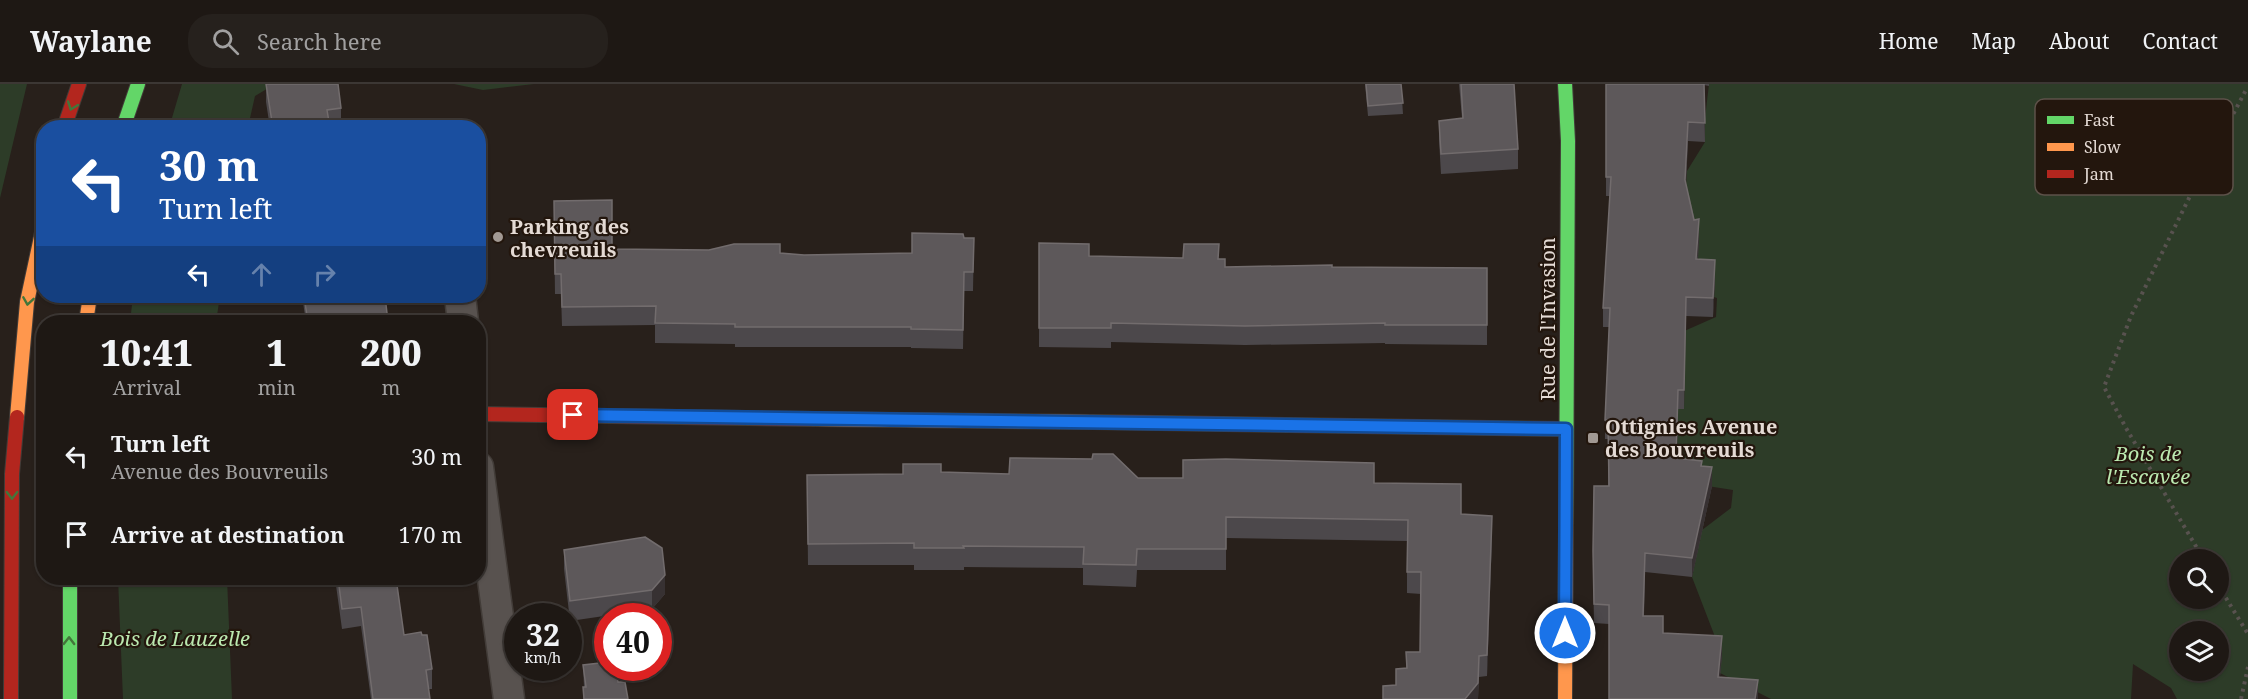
<!DOCTYPE html>
<html lang="en">
<head>
<meta charset="utf-8">
<style>
	:root { --surface:#1e1814; --page:#26211d; --text:#f1f3f6; --muted:#a1a0a0; --line:#3c3734 }
	body { margin:0; font-family:"Noto Serif",serif; background:var(--page); color:var(--text); height:100vh; display:flex; flex-direction:column; font-size:22px; white-space:nowrap }
	* { box-sizing:border-box; margin:0 }
	p { font-size:20px; color:var(--muted) }
	.icon { flex:none; width:33px; height:33px; fill:none; stroke:currentColor; stroke-width:2; stroke-linecap:round; stroke-linejoin:round }
	.map { position:relative; flex:1; overflow:hidden }
	.details { position:absolute; left:36px; top:231px; width:450px; height:270px; display:flex; flex-direction:column; background:var(--surface); border-radius:24px; box-shadow:0 2px 4px #0004,0 0 0 2px var(--line) }
	.details>* { flex:none }
	.hud { position:absolute; left:36px; top:36px; width:450px; height:183px; border-radius:24px; box-shadow:0 2px 4px #0004,0 0 0 2px var(--line); background:#1a4fa0; color:#fff; overflow:hidden }
	.fabs { position:absolute; left:2169px; top:465px; display:grid; gap:12px }
	.fabs a { display:grid; place-items:center; width:60px; height:60px; border-radius:50%; background:var(--surface); box-shadow:0 2px 4px #0004,0 0 0 2px var(--line); font-size:30px }
	.speed { position:absolute; left:504px; top:519px; display:flex; gap:12px; font-size:30px; font-weight:700; text-align:center }
	.speed>* { display:grid; place-content:center; width:78px; height:78px; border-radius:50%; background:var(--surface); box-shadow:0 2px 4px #0004,0 0 0 2px var(--line); line-height:1 }
	.speed small { font-size:15px; font-weight:400 }
	.speed .limit { border:9px solid #d22; background:#fff; color:#111 }
	.pin { position:absolute; display:grid; place-items:center; width:51px; height:51px; color:#fff; margin:-26px; border-radius:12px; box-shadow:0 3px 9px #0006 }
	.me { position:absolute; width:66px; margin:-33px; rotate:0deg; stroke-linejoin:round; filter:drop-shadow(0 0 4px #0008) }
	.turn { display:flex; align-items:center; gap:21px; height:126px; padding:0 24px; font-size:27px }
	.turn .icon { width:78px; height:78px; stroke-width:2.5 }
	.turn b { display:block; font-size:42px; line-height:51px }
	.lanes { display:flex; align-items:center; height:57px; padding:0 24px; background:#0003; justify-content:center; gap:30px; direction:ltr }
	.lanes .off { opacity:.35 }
	.eta { display:flex; justify-content:space-evenly; align-items:center; height:102px; text-align:center }
	.eta b { font-size:36px; font-weight:800; line-height:42px }
	ul { padding:0; list-style:none }
	li { display:flex; align-items:center; gap:18px; height:78px; padding:0 24px }
	li div { flex:1 }
	li b { display:block; font-size:22px }
	li em { font-style:normal }
	header { display:flex; align-items:center; gap:36px; box-sizing:border-box; height:84px; padding:0 30px; background:var(--surface); border-bottom:2px solid var(--line) }
	header strong { font-size:28px }
	nav { display:flex; gap:33px; margin-inline-start:auto; font-size:21px }
	.search { width:420px; height:54px; background:var(--page); display:flex; align-items:center; gap:15px; box-sizing:border-box; padding:0 21px; border-radius:24px; color:var(--muted); font-size:22px }
	.map>svg:first-child { display:block }
	.green { fill:#2d3c28; fill-rule:evenodd }
	.lines { fill:none; stroke-linecap:round; stroke-linejoin:round }
	.street-casing { stroke:#423c38; stroke-width:33 }
	.fast-casing { stroke:#423c38; stroke-width:16 }
	.slow-casing { stroke:#423c38; stroke-width:16 }
	.jam-casing { stroke:#423c38; stroke-width:16 }
	.path { stroke:#58524f; stroke-width:4; stroke-dasharray:3 4.5; stroke-linecap:butt }
	.street { stroke:#58524f; stroke-width:30 }
	.fast { stroke:#63d668; stroke-width:14 }
	.slow { stroke:#ff974d; stroke-width:14 }
	.jam { stroke:#b3261e; stroke-width:14 }
	.wall { fill:#4c484b }
	.shaded-wall { fill:#373132 }
	.building { fill:#5d585a; stroke:#726c6d; stroke-width:1.5 }
	.oneway { stroke:#43763a }
	.route-casing { stroke:#114b97; stroke-width:15 }
	.route { stroke:#1a73e8; stroke-width:10 }
	.poi-dot { fill:#a29993; stroke:#23160d; stroke-width:2 }
	.labels { text-anchor:middle; dominant-baseline:central; stroke-width:4.5; stroke-linejoin:round; paint-order:stroke }
	.poi-label { font-size:20px; font-weight:bold; fill:#e4dad4; stroke:#23160d; text-anchor:start }
	.street-label { font-size:20px; fill:#e4dad4; stroke:#23160d }
	.park-label { font-size:20px; font-style:italic; fill:#bbe9b0; stroke:#23160d }
	.key { fill:#23160d; stroke:#5d5149; stroke-width:1.5 }
	.key-label { font-size:16px; fill:#e4dad4 }
</style>
</head>
<body>
<header>
<strong>Waylane</strong>
<div class="search"><svg class="icon" aria-label="search" viewBox="0 0 24 24"><circle cx="10" cy="10" r="6"/><path d="M15 15l6 6"/></svg>Search here</div>
<nav><a>Home</a><a>Map</a><a>About</a><a>Contact</a></nav>
</header>
<div class="map">
<svg width="2248" height="615" viewBox="0 0 2248 615">
	<rect width="100%" height="100%" fill="#28201b"/>
	<path class="green" d="M 0,0 L 27,0 L 0,114 Z
		M 182,0 L 275,0 L 255,12 L 248,43 L 169,44 Z
		M 454,0 L 534,0 L 483,6 Z
		M 1709,0 L 2248,0 L 2248,615 L 2177,615 L 2171,604 L 2133,580 L 2131,615 L 1771,615 L 1720,589 L 1722,571 L 1692,493 L 1702,446 L 1731,424 L 1733,406 L 1701,401 L 1701,396 L 1677,367 L 1678,325 L 1684,324 L 1685,286 L 1682,248 L 1716,233 L 1717,214 L 1714,213 L 1715,195 L 1698,174 L 1699,155 L 1685,115 L 1687,87 L 1705,58 L 1705,34 ZM 2180,476 L 2218,476 L 2218,514 L 2180,514 ZM 2180,548 L 2218,548 L 2218,586 L 2180,586 Z
		M 133,212 L 220,212 L 216,238 L 130,238 Z
		M 118,494 L 227,494 L 232,615 L 123,615 Z"/>
	<g class="lines">
		<defs>
			<path id="street" d="M 460,212 L 463,238
				M 478,383 L 509,615"/>
			<path id="fast" d="M 1565,0 L 1568,57 L 1566,444
				M 123,44 L 138,0
				M 70,494 L 70,615"/>
			<path id="slow" d="M 86,238 L 90,212
				M 17,333 L 27,218 L 44,139
				M 815,335 L 1092,338
				M 1565,615 L 1566,444"/>
			<path id="jam" d="M 64,44 L 79,0
				M 478,330 L 815,335
				M 1092,338 L 1566,345
				M 11,615 L 12,390 L 17,333"/>
		</defs>
		<use href="#street" class="street-casing"/>
		<use href="#fast" class="fast-casing"/>
		<use href="#slow" class="slow-casing"/>
		<use href="#jam" class="jam-casing"/>
		<path class="path" d="M 2204,476 L 2126,344 L 2104,303 L 2131,232 L 2192,108 L 2247,4
			M 2218,501 L 2248,550
			M 2241,615 L 2248,583"/>
		<use href="#street" class="street"/>
		<use href="#fast" class="fast"/>
		<use href="#slow" class="slow"/>
		<use href="#jam" class="jam"/>
	</g>
	<path class="wall" d="M 266,0 L 341,24 L 341,43 L 270,44 L 266,18 Z
		M 1365,0 L 1401,0 L 1403,30 L 1368,32 Z
		M 1459,0 L 1514,0 L 1518,65 L 1518,85 L 1441,90 L 1439,56 L 1439,37 L 1462,34 Z
		M 1606,0 L 1709,0 L 1709,2 L 1704,1 L 1705,58 L 1688,57 L 1686,100 L 1699,154 L 1698,175 L 1715,195 L 1713,233 L 1686,232 L 1684,325 L 1678,325 L 1676,374 L 1702,382 L 1712,402 L 1692,493 L 1645,488 L 1644,532 L 1663,549 L 1722,571 L 1720,593 L 1758,596 L 1758,615 L 1609,615 L 1609,540 L 1594,539 L 1593,486 L 1608,402 L 1608,355 L 1605,355 L 1605,336 L 1609,243 L 1603,243 L 1603,224 L 1610,112 L 1606,112 Z
		M 554,136 L 612,165 L 780,169 L 804,171 L 912,169 L 964,154 L 974,154 L 973,207 L 964,207 L 963,265 L 911,264 L 911,263 L 735,263 L 735,260 L 655,259 L 655,241 L 562,242 L 561,210 L 555,210 Z
		M 1039,159 L 1089,172 L 1219,175 L 1225,183 L 1487,184 L 1487,261 L 1385,260 L 1385,259 L 1245,261 L 1111,258 L 1111,264 L 1039,263 Z
		M 302,212 L 385,212 L 388,238 L 306,238 Z
		M 941,388 L 1138,394 L 1374,399 L 1461,430 L 1492,453 L 1487,592 L 1479,593 L 1478,615 L 1383,615 L 1396,601 L 1406,584 L 1406,568 L 1420,568 L 1421,510 L 1407,509 L 1407,457 L 1226,454 L 1226,486 L 1137,486 L 1136,503 L 1083,501 L 1083,484 L 964,483 L 964,486 L 914,486 L 914,481 L 808,481 L 807,391 L 903,390 Z
		M 564,466 L 665,510 L 652,525 L 570,537 L 564,485 Z
		M 335,494 L 413,494 L 413,497 L 397,500 L 404,551 L 432,585 L 432,605 L 428,605 L 430,615 L 371,615 L 361,542 L 342,545 Z
		M 583,581 L 618,598 L 628,615 L 583,615 L 583,603 L 584,603 Z"/>
	<path class="shaded-wall" d="M 1688,38 L 1688,57 L 1685,115 L 1685,96 Z
		M 1699,135 L 1699,154 L 1696,194 L 1696,175 Z
		M 1715,176 L 1715,195 L 1713,233 L 1713,214 Z
		M 1678,306 L 1678,325 L 1676,393 L 1676,374 Z
		M 1712,383 L 1712,402 L 1692,493 L 1692,474 Z
		M 1492,432 L 1492,453 L 1487,592 L 1487,571 Z
		M 665,491 L 665,510 L 652,525 L 652,506 Z
		M 1722,552 L 1722,571 L 1718,612 L 1718,593 Z
		M 1479,572 L 1478,615 L 1465,615 Z
		M 1758,596 L 1758,615 L 1755,615 Z"/>
	<path class="building" d="M 266,0 L 338,0 L 341,24 L 327,26 L 330,44 L 273,44 Z
		M 1366,0 L 1401,0 L 1403,19 L 1368,22 Z
		M 1461,0 L 1514,0 L 1518,65 L 1441,70 L 1439,37 L 1463,34 Z
		M 1606,0 L 1704,0 L 1705,39 L 1688,38 L 1685,96 L 1694,136 L 1699,135 L 1696,175 L 1715,176 L 1713,214 L 1686,213 L 1684,306 L 1678,306 L 1676,374 L 1702,377 L 1701,382 L 1712,383 L 1692,474 L 1645,469 L 1643,532 L 1663,532 L 1663,549 L 1722,552 L 1718,593 L 1758,596 L 1755,615 L 1609,615 L 1609,521 L 1594,520 L 1593,467 L 1594,402 L 1609,402 L 1608,336 L 1605,336 L 1610,224 L 1603,224 L 1611,93 L 1606,93 Z
		M 612,116 L 612,165 L 709,166 L 734,160 L 780,160 L 780,169 L 804,171 L 912,169 L 912,149 L 963,150 L 964,154 L 974,154 L 973,188 L 964,188 L 963,246 L 911,245 L 911,243 L 735,243 L 735,240 L 655,239 L 656,222 L 562,223 L 561,190 L 555,190 L 554,117 Z
		M 1039,159 L 1089,160 L 1089,172 L 1183,174 L 1184,160 L 1219,160 L 1218,175 L 1225,175 L 1225,183 L 1332,181 L 1332,183 L 1487,184 L 1487,241 L 1385,241 L 1385,239 L 1245,242 L 1111,239 L 1111,244 L 1039,244 Z
		M 304,212 L 385,212 L 388,238 L 308,238 Z
		M 1093,370 L 1113,370 L 1138,394 L 1183,394 L 1183,376 L 1226,375 L 1374,379 L 1374,399 L 1461,400 L 1461,430 L 1492,432 L 1487,571 L 1479,572 L 1478,599 L 1465,615 L 1383,615 L 1383,602 L 1396,601 L 1396,585 L 1407,584 L 1406,568 L 1420,568 L 1421,488 L 1407,488 L 1408,436 L 1226,433 L 1226,465 L 1137,465 L 1136,481 L 1083,480 L 1084,463 L 963,462 L 964,464 L 914,464 L 914,459 L 808,460 L 807,391 L 903,390 L 903,380 L 941,380 L 941,388 L 1009,390 L 1010,374 L 1092,375 Z
		M 645,453 L 662,464 L 665,491 L 652,506 L 570,517 L 564,466 Z
		M 338,494 L 396,494 L 404,551 L 421,548 L 422,551 L 427,551 L 432,585 L 426,586 L 430,615 L 373,615 L 361,523 L 342,525 Z
		M 608,578 L 608,584 L 616,584 L 618,598 L 625,598 L 628,615 L 584,615 L 583,603 L 586,603 L 583,581 Z"/>
	<defs><path id="oneway-chevron" d="M-2-3.5L2.5 0L-2 3.5" fill="none" stroke-width="1.6" stroke-linecap="round" stroke-linejoin="round" transform="scale(1.5)"/></defs>
	<g class="oneway">
		<use href="#oneway-chevron" transform="translate(72 22) rotate(110)"/>
		<use href="#oneway-chevron" transform="translate(28 217) rotate(99)"/>
		<use href="#oneway-chevron" transform="translate(12 411) rotate(90)"/>
		<use href="#oneway-chevron" transform="translate(69 557) rotate(-89)"/>
	</g>
	<g class="lines">
		<defs>
			<path id="route" d="M 573,331 L 1566,345 L 1565,549"/>
		</defs>
		<use href="#route" class="route-casing"/>
		<use href="#route" class="route"/>
	</g>
	<g class="poi-dot">
		<circle cx="498" cy="153" r="6"/>
		<rect x="1587" y="348" width="12" height="12" rx="3"/>
	</g>
	<g class="labels">
		<g class="poi-label">
			<text x="510" y="142">Parking des<tspan x="510" dy="23">chevreuils</tspan></text>
			<text x="1605" y="342">Ottignies Avenue<tspan x="1605" dy="23">des Bouvreuils</tspan></text>
		</g>
		<g class="street-label">
			<text transform="translate(1547 235) rotate(-90)">Rue de l'Invasion</text>
		</g>
		<g class="park-label">
			<text x="2148" y="369">Bois de<tspan x="2148" dy="23">l'Escavée</tspan></text>
			<text x="175" y="554">Bois de Lauzelle</text>
		</g>
	</g>
	<rect x="2035" y="15" width="198" height="96" rx="9" class="key"/>
	<rect x="2047" y="32" width="27" height="8" fill="#63d668"/>
	<rect x="2047" y="59" width="27" height="8" fill="#ff974d"/>
	<rect x="2047" y="86" width="27" height="8" fill="#b3261e"/>
	<g class="key-label">
		<text x="2084" y="42">Fast</text>
		<text x="2084" y="69">Slow</text>
		<text x="2084" y="96">Jam</text>
	</g>
</svg>
<div class="fabs">
<a><svg class="icon" aria-label="search" viewBox="0 0 24 24"><circle cx="10" cy="10" r="6"/><path d="M15 15l6 6"/></svg></a>
<a><svg class="icon" aria-label="layers" viewBox="0 0 24 24"><path d="M12 4l9 5-9 5-9-5zM3 14l9 5 9-5"/></svg></a>
</div>
<div class="speed"><div>32<small>km/h</small></div><div class="limit">40</div></div>
<div class="pin" style="left:573px;top:331px;background:#d93025"><svg class="icon" aria-label="arrive" viewBox="0 0 24 24"><path d="M6 21V4h12l-3 4 3 4H6"/></svg></div>
<svg class="me" style="left:1565px;top:549px" viewBox="-20 -20 40 40"><circle r="17" fill="#1a73e8" stroke="#fff" stroke-width="3"/><path d="M0-11L8 9 0 5-8 9z" fill="#fff"/></svg>
<div class="hud">
<div class="turn"><svg class="icon" aria-label="left" viewBox="0 0 24 24"><path d="M17 20v-9H6M10 6l-5 5 5 5"/></svg><div><b>30 m</b>Turn left</div></div>
<div class="lanes"><svg class="icon" aria-label="left" viewBox="0 0 24 24"><path d="M17 20v-9H6M10 6l-5 5 5 5"/></svg><svg class="icon off" aria-label="ahead" viewBox="0 0 24 24"><path d="M12 20V5M6 11l6-6 6 6"/></svg><svg class="icon off" aria-label="right" viewBox="0 0 24 24"><path d="M7 20v-9h11M14 6l5 5-5 5"/></svg></div>
</div>
<section class="details">
<div class="eta">
<div><b>10:41</b><p>Arrival</p></div>
<div><b>1</b><p>min</p></div>
<div><b>200</b><p>m</p></div>
</div>
<ul>
<li><svg class="icon" aria-label="left" viewBox="0 0 24 24"><path d="M17 20v-9H6M10 6l-5 5 5 5"/></svg><div><b>Turn left</b><p>Avenue des Bouvreuils</p></div><em>30 m</em></li>
<li><svg class="icon" aria-label="arrive" viewBox="0 0 24 24"><path d="M6 21V4h12l-3 4 3 4H6"/></svg><div><b>Arrive at destination</b></div><em>170 m</em></li>
</ul>
</section>
</div>
</body>
</html>
